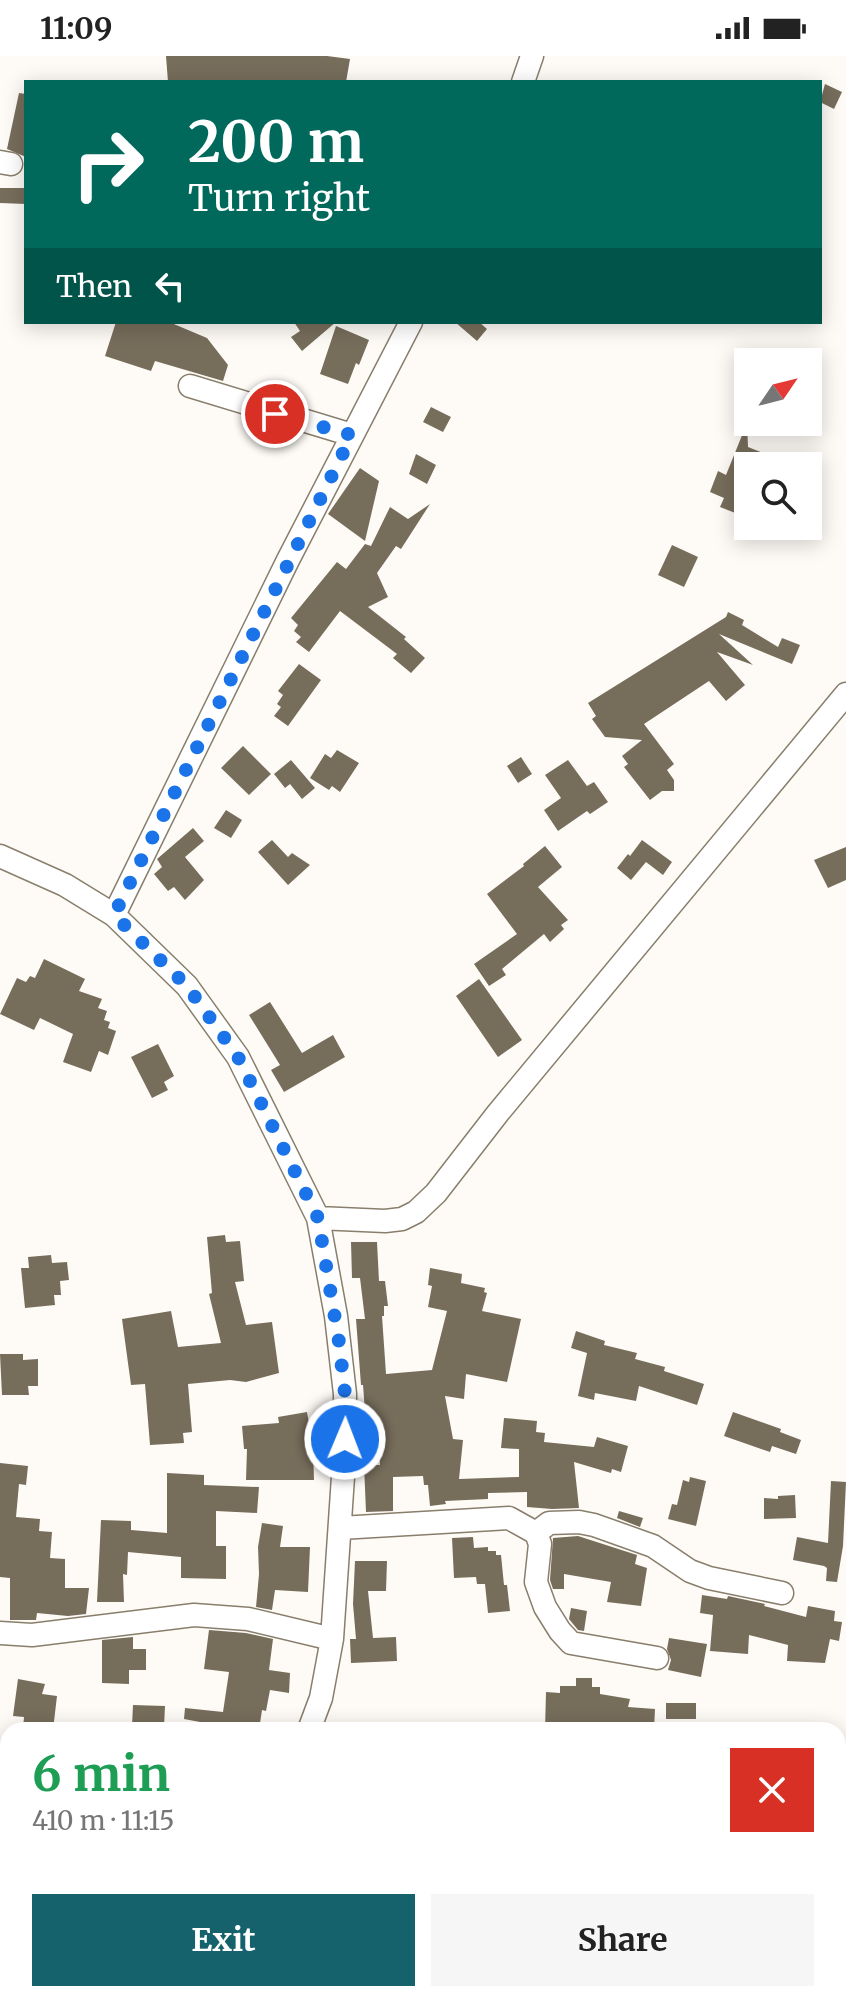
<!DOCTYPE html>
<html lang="en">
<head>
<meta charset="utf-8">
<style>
	:root { --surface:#fff; --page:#f6f6f6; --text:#222; --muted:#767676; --accent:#15626d }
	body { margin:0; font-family:Merriweather,serif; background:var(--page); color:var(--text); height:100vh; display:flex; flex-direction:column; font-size:30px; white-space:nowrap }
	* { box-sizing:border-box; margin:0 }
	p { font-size:26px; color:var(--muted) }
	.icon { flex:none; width:44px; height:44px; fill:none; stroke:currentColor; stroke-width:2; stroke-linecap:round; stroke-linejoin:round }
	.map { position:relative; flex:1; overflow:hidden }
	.side { position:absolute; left:0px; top:1666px; width:846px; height:280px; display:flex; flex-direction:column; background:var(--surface); border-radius:24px 24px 0 0; box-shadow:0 4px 20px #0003 }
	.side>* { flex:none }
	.hud { position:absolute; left:24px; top:24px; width:798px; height:244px; border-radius:0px; box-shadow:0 4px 20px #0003; background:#00695c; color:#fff; overflow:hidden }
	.needle { width:52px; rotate:55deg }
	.controls { position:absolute; left:734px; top:292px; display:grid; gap:16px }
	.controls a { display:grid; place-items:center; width:88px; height:88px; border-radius:0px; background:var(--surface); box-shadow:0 4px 20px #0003; font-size:40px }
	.pin { position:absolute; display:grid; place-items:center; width:68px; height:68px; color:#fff; margin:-34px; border:4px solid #fff; border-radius:50%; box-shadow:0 2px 8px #0007 }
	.me { position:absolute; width:88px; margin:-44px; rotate:1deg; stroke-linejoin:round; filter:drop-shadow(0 0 6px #0008) }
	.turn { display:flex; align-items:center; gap:28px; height:168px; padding:0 32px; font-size:36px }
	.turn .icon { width:104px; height:104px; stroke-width:2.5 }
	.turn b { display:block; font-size:56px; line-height:68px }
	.then { display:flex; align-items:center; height:76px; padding:0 32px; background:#0003; gap:16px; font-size:30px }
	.round { display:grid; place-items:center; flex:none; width:84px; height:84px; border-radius:0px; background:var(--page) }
	.head { display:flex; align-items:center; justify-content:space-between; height:136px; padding:0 32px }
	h1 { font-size:48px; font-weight:700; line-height:60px; color:#1e9e55 }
	.button { display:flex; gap:16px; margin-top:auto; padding:16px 32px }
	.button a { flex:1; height:92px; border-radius:0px; background:var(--accent); color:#fff; font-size:32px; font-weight:700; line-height:92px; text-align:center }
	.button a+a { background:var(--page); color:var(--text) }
	.status { display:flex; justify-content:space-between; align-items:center; height:56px; padding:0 40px; background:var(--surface); direction:ltr }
	.status svg { height:22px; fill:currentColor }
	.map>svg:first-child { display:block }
	.building { fill:#776d5b }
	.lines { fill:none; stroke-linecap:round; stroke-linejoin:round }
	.minor-casing { stroke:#887e6b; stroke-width:25 }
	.minor { stroke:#fff; stroke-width:22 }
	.route { stroke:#1a73e8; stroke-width:14; stroke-dasharray:0 25.2 }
</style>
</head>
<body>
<div class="status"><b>11:09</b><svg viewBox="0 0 49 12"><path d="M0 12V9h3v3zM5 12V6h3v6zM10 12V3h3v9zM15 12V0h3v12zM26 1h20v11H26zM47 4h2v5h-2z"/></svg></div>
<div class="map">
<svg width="846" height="1946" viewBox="0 0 846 1946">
	<rect width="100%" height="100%" fill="#fefbf7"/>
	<path class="building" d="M 166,0 L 327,0 L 350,3 L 346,26 L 279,24 L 279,26 L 168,26 Z
		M 825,28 L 842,36 L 834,53 L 820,46 Z
		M 19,37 L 26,38 L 26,101 L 7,93 Z
		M 0,132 L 26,132 L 26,148 L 0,147 Z
		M 116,266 L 169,266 L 207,282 L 228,309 L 223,325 L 155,305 L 151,315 L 105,300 Z
		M 294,266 L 336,266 L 302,295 L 291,281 L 300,275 Z
		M 455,266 L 479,266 L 487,273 L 477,285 Z
		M 336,270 L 369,284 L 359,309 L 356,307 L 348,328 L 320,318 Z
		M 431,351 L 451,361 L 443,376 L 423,366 Z
		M 747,367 L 748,391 L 763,397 L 758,410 L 748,410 L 748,462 L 720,451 L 724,442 L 710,436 L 718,415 L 726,419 Z
		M 416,398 L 436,409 L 427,428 L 409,418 Z
		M 360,412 L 379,425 L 365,485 L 328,458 Z
		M 430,448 L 401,493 L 396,490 L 377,517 L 388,541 L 368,551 L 406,581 L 404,583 L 425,602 L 411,617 L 393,602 L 397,598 L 340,555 L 309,596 L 296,586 L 301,581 L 294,575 L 298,569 L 291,562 L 337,506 L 346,513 L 365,488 L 371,490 L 390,451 L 408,463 Z
		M 672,489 L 698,501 L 684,531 L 658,519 Z
		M 728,556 L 744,564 L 742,569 L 778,591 L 782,582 L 800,589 L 792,608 L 719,578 L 753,609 L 717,596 L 745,629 L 726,645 L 709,625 L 644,668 L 674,708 L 667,714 L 674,724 L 674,735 L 662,735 L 650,744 L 624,711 L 628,708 L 622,700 L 642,684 L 605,681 L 592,663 L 596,660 L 588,647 L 726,561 Z
		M 299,608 L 321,624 L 288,670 L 274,660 L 281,651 L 277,648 L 283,639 L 278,635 Z
		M 243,690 L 271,718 L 249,739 L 221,712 Z
		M 337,694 L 359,707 L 340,736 L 332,730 L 329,734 L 310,722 L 325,698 L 331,702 Z
		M 521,701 L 532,718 L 518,727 L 507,710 Z
		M 291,704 L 315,732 L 302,743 L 290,728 L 285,732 L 274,718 Z
		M 568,704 L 587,730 L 594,726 L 608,746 L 590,758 L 587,755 L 558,775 L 544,754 L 561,742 L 545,719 Z
		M 226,754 L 242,764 L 231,782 L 214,772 Z
		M 193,772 L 204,785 L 185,801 L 204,824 L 185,844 L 174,831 L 168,835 L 154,818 L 162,811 L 157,803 Z
		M 272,784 L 288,801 L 292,797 L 310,809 L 288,829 L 258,796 Z
		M 642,784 L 672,806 L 663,819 L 646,806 L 631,824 L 617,812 L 628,798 L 630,800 Z
		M 545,790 L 562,811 L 538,831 L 568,864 L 561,869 L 564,873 L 550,886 L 544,878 L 502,913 L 506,919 L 489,930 L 474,908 L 517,878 L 487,838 L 524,810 L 523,808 Z
		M 846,791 L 846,824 L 828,832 L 814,804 Z
		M 44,903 L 85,923 L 79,935 L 102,943 L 98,952 L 107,955 L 104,964 L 110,966 L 108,972 L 116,975 L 108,999 L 99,995 L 91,1016 L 63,1006 L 73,978 L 40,962 L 34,974 L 0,958 L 17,922 L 26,926 L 30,920 L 35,922 Z
		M 479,923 L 522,984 L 498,1001 L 456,940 Z
		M 270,946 L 302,997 L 333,979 L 345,1001 L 284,1036 L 271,1014 L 280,1009 L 249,959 Z
		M 158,988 L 174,1020 L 164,1026 L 168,1034 L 152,1042 L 131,1001 Z
		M 225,1179 L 226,1186 L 240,1185 L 244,1225 L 235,1226 L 246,1269 L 272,1266 L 279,1317 L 246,1326 L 230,1324 L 188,1328 L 192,1376 L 183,1377 L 184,1387 L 150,1389 L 145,1328 L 131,1329 L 122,1263 L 171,1255 L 178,1291 L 221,1287 L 209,1238 L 212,1237 L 207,1181 Z
		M 351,1186 L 377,1186 L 379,1225 L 385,1225 L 388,1250 L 384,1250 L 384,1260 L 382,1260 L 386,1318 L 432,1314 L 447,1255 L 428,1251 L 432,1230 L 428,1229 L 430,1212 L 462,1218 L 461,1227 L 485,1232 L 484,1236 L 487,1237 L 482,1255 L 521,1263 L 507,1326 L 466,1318 L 464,1343 L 445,1340 L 453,1383 L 463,1384 L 459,1423 L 519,1421 L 519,1393 L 501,1392 L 504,1362 L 537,1365 L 536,1376 L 545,1377 L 544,1386 L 594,1391 L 597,1381 L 628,1390 L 621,1416 L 612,1413 L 611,1417 L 574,1406 L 579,1452 L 552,1453 L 527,1451 L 527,1436 L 488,1437 L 488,1443 L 445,1445 L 446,1448 L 430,1450 L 428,1429 L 424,1429 L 423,1420 L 393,1421 L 393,1455 L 366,1456 L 364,1409 L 380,1409 L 378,1367 L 366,1368 L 363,1329 L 361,1329 L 356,1263 L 365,1263 L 360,1222 L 352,1222 Z
		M 51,1199 L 52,1207 L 67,1206 L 69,1224 L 60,1225 L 61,1239 L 54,1239 L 55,1249 L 25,1252 L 21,1212 L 29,1212 L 28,1201 Z
		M 576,1275 L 605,1285 L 604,1289 L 637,1297 L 635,1303 L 665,1311 L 664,1315 L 704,1328 L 697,1349 L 639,1330 L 636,1345 L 595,1337 L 594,1344 L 578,1340 L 587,1297 L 571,1292 Z
		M 0,1298 L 23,1298 L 23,1304 L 38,1303 L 38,1330 L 28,1330 L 29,1339 L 2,1339 Z
		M 307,1356 L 313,1391 L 314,1424 L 246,1424 L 247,1393 L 244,1393 L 242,1370 L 279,1367 L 278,1361 Z
		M 733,1356 L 781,1373 L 780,1376 L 801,1384 L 796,1398 L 772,1390 L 770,1396 L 724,1380 Z
		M 0,1407 L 28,1410 L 26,1429 L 19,1428 L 16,1461 L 40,1463 L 39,1475 L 52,1476 L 50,1502 L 65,1503 L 65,1532 L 89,1532 L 86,1558 L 68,1560 L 37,1557 L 36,1564 L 10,1564 L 10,1522 L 0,1521 Z
		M 167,1417 L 204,1419 L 204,1429 L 259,1431 L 257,1457 L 216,1455 L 216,1490 L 226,1490 L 226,1523 L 181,1522 L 181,1501 L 128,1496 L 127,1519 L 123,1518 L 124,1546 L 97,1546 L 101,1464 L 131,1465 L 131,1474 L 167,1477 Z
		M 690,1421 L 706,1425 L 696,1470 L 668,1463 L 672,1448 L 677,1449 L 683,1424 L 689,1426 Z
		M 831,1425 L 846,1426 L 843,1490 L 837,1526 L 826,1525 L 827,1512 L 824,1510 L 793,1504 L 797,1481 L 828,1487 Z
		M 795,1439 L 796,1462 L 764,1463 L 764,1442 L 778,1443 L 778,1440 Z
		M 619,1455 L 643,1462 L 640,1471 L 617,1462 Z
		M 262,1467 L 283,1470 L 280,1491 L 310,1491 L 308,1536 L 275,1534 L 272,1554 L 256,1551 L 259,1518 L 258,1491 Z
		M 578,1480 L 637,1499 L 635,1508 L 647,1512 L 641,1550 L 607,1546 L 611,1526 L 564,1518 L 564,1533 L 553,1533 L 550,1524 L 553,1482 Z
		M 473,1481 L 474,1492 L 488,1491 L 488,1495 L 496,1495 L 496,1499 L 501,1499 L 504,1529 L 507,1529 L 510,1555 L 488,1557 L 485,1528 L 477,1528 L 476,1521 L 454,1522 L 452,1482 Z
		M 355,1505 L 387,1505 L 386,1535 L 368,1535 L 373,1582 L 396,1581 L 397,1605 L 351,1607 L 350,1583 L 356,1583 L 353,1548 Z
		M 702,1539 L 727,1543 L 728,1540 L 765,1548 L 764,1550 L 806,1561 L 808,1550 L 835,1555 L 834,1565 L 842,1566 L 839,1585 L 830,1583 L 825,1607 L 787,1605 L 788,1589 L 749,1579 L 748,1598 L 710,1595 L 713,1559 L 700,1557 Z
		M 571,1552 L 587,1555 L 584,1575 L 578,1574 L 569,1563 Z
		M 209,1574 L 246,1577 L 273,1583 L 269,1614 L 290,1617 L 289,1637 L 270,1634 L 266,1655 L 262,1654 L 259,1674 L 233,1670 L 232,1672 L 184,1663 L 185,1652 L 223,1656 L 229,1616 L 204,1613 Z
		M 133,1581 L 133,1593 L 146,1593 L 146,1614 L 129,1614 L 129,1628 L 102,1627 L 102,1584 Z
		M 669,1582 L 707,1588 L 701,1621 L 668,1614 L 671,1604 L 667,1593 Z
		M 576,1622 L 592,1622 L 592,1631 L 600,1631 L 600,1638 L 630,1643 L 628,1651 L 655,1653 L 654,1674 L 545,1674 L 546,1636 L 560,1637 L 560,1630 L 576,1630 Z
		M 18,1623 L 45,1628 L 42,1638 L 57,1640 L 53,1674 L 23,1672 L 24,1661 L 13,1660 Z
		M 666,1647 L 696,1647 L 696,1663 L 666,1663 Z
		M 133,1649 L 165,1650 L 164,1671 L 132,1670 Z"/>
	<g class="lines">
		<defs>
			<path id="minor" d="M 523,26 L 532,0
				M 0,106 L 11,108
				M 190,330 L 352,379
				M 0,800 L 65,829 L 114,859 L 187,930 L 238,1001 L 318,1162 L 336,1260 L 345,1338 L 344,1406 L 332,1583 L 321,1642 L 309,1674
				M 114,859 L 288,504 L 411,266
				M 318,1162 L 385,1165 L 402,1163 L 416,1156 L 436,1137 L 498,1057 L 846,638
				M 340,1472 L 509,1462 L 536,1477 L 540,1488 L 536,1526 L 545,1551 L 560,1575 L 571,1587 L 657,1602
				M 536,1477 L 549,1467 L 579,1466 L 594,1469 L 653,1490 L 690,1515 L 709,1522 L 782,1537
				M 0,1577 L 32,1579 L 194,1559 L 248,1563 L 332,1583
				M 838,1797 L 846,1799
				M 343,1938 L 346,1946
				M 160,1946 L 164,1938
				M 515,1946 L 539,1940 L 563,1946"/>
		</defs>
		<use href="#minor" class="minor-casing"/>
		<use href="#minor" class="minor"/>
	</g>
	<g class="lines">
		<path class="route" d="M 275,358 L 352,379 L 114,859 L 187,930 L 238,1001 L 318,1162 L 339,1286 L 345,1338 L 345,1383"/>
	</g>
</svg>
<div class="controls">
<a><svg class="needle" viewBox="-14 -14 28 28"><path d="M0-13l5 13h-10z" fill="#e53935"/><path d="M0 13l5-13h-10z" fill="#767676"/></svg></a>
<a><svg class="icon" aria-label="search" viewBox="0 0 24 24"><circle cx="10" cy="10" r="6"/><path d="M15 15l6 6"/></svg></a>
</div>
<div class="pin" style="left:275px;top:358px;background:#d93025"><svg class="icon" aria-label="arrive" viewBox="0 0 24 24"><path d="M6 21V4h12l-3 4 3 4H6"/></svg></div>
<svg class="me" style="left:345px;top:1383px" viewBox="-20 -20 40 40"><circle r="17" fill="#1a73e8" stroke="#fff" stroke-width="3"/><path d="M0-11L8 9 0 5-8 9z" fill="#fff"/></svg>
<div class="hud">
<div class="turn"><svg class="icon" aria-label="right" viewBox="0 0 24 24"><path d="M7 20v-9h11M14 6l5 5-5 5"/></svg><div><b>200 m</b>Turn right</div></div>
<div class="then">Then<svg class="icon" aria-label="left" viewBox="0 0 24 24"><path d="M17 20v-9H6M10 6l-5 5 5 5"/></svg></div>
</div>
<section class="side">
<div class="head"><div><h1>6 min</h1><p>410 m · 11:15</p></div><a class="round" style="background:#d93025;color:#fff"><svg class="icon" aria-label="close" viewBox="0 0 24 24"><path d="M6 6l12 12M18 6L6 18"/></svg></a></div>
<div class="button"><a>Exit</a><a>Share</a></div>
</section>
</div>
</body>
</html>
